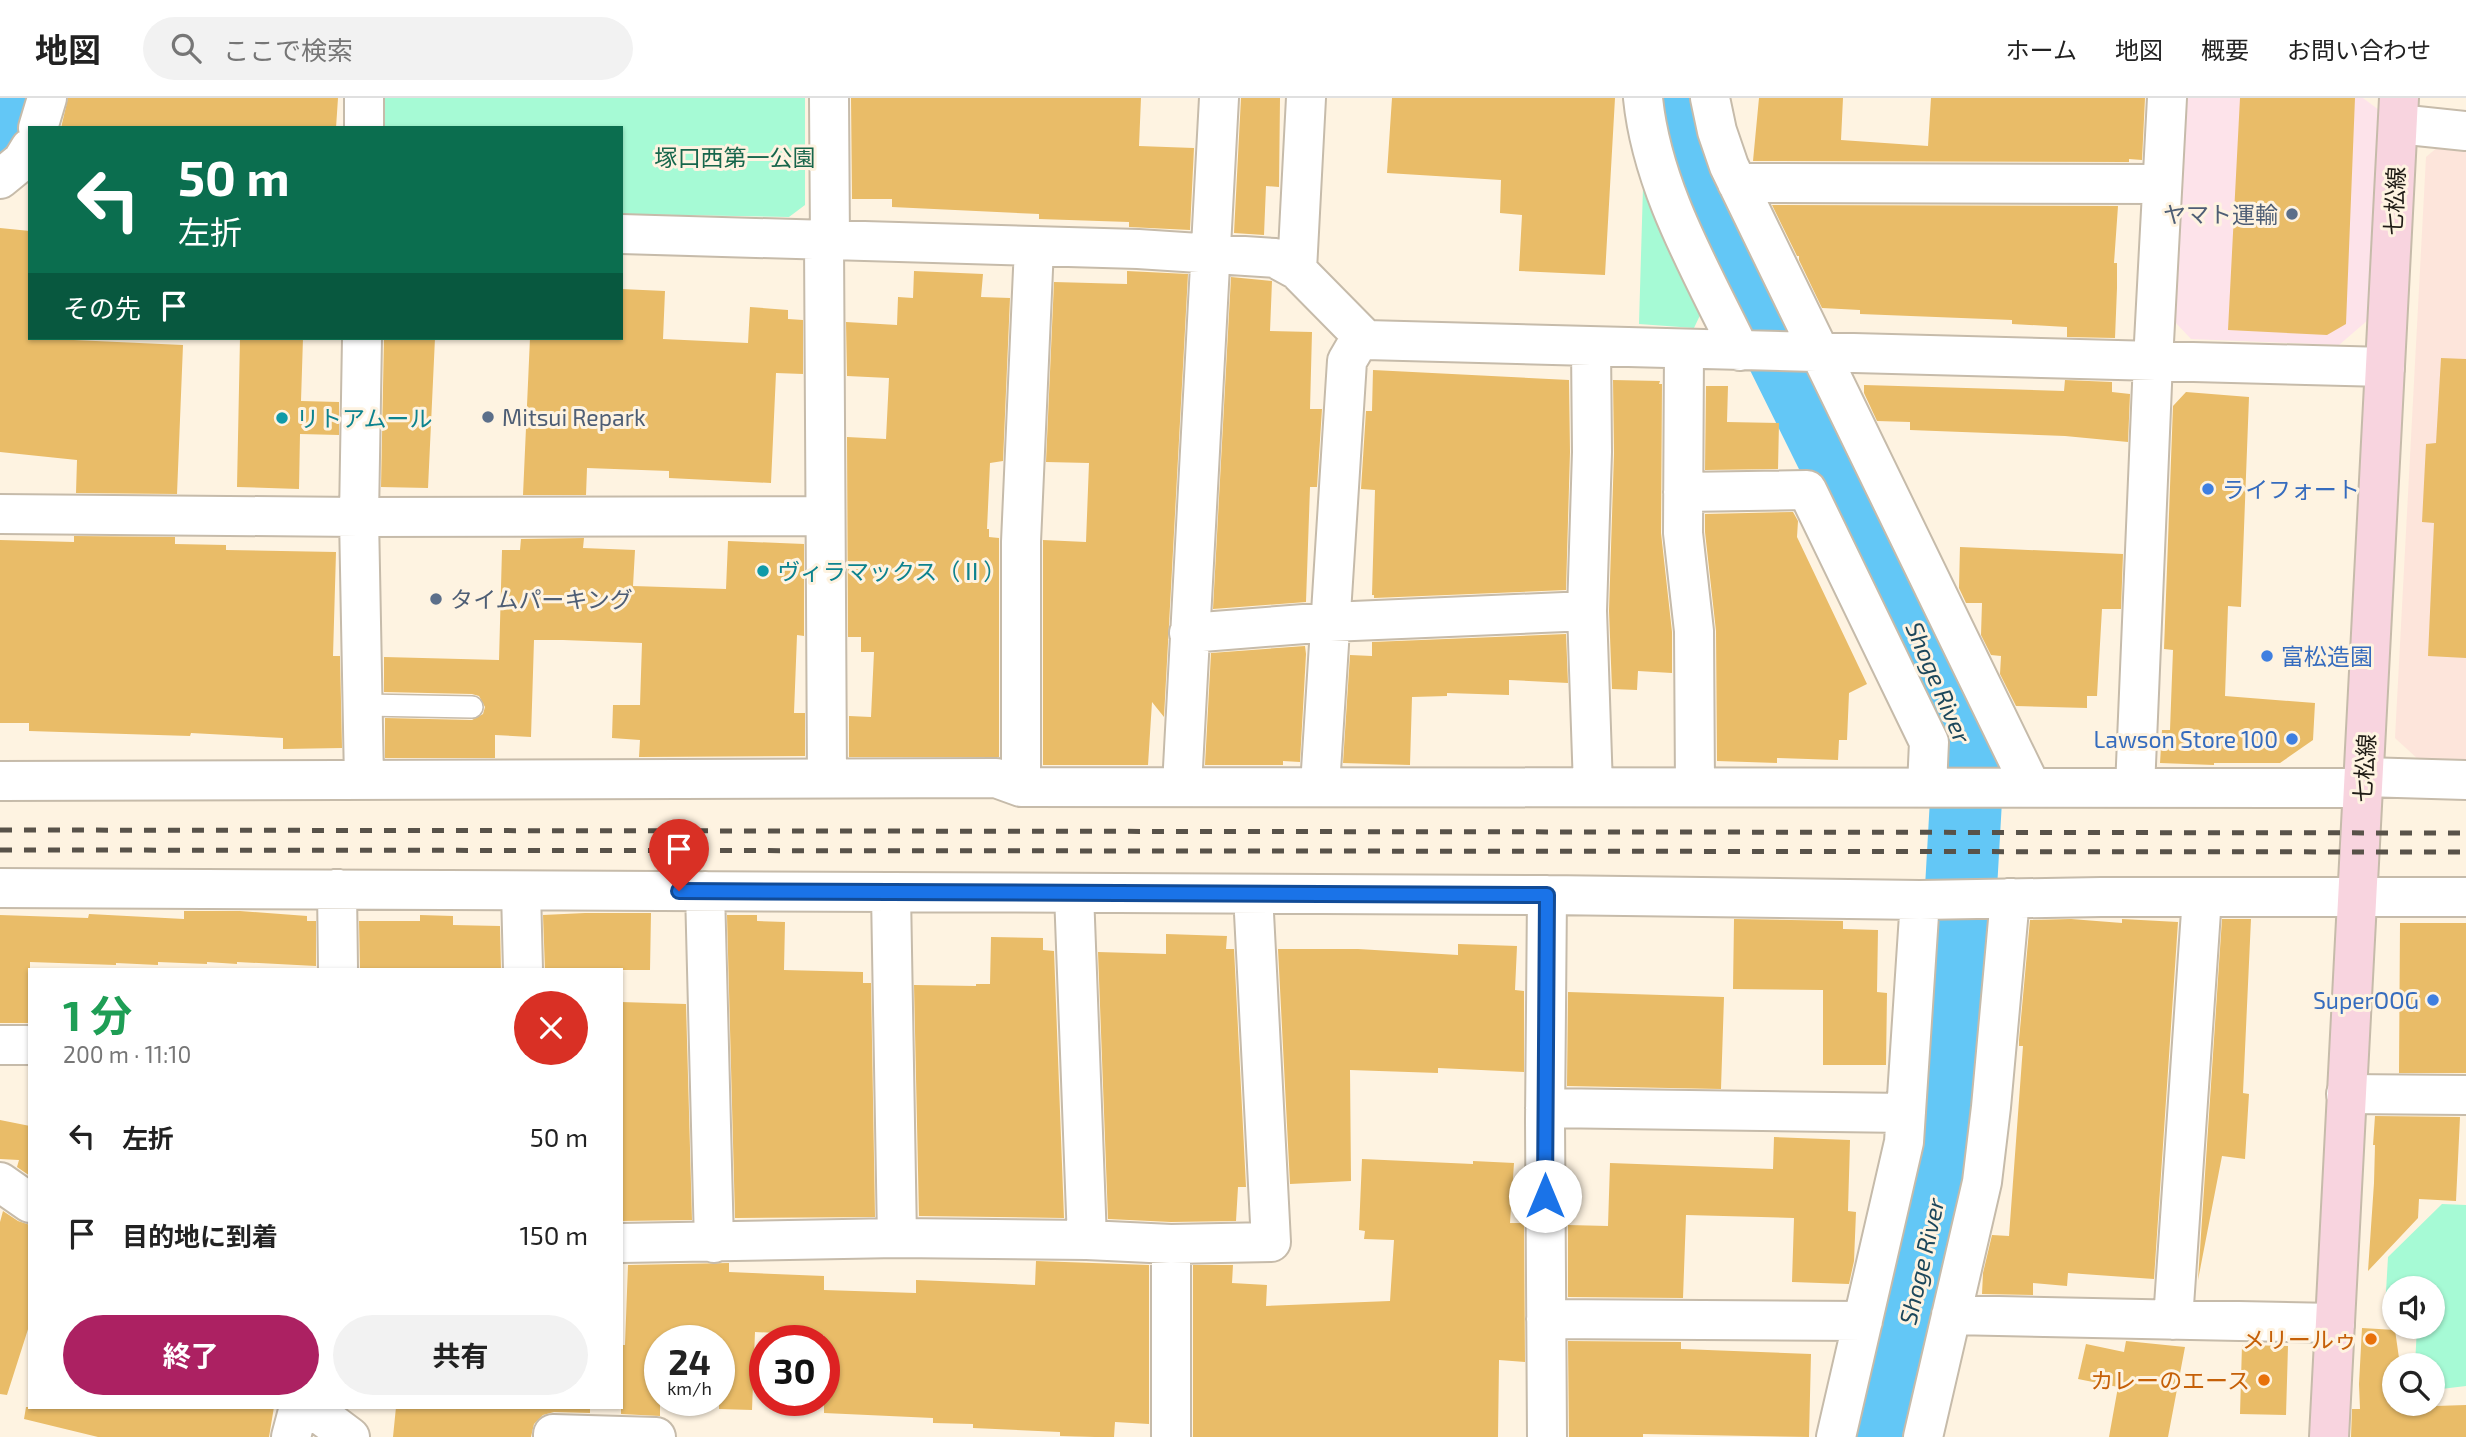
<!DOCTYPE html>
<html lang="ja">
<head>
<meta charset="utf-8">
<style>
	:root { --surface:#fff; --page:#f2f2f2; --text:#222; --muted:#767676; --line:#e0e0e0; --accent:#ac2162 }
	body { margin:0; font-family:"Exo 2","Noto Sans JP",sans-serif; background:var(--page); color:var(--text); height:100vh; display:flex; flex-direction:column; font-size:26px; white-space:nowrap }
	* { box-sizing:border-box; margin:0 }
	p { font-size:23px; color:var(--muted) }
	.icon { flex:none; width:38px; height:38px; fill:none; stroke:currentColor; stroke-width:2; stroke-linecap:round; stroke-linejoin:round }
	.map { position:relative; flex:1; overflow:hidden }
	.side { position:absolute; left:28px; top:870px; width:595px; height:441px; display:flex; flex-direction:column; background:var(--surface); border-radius:0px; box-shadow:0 2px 5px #0004 }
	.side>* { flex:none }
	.hud { position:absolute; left:28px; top:28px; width:595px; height:214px; border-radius:0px; box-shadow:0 2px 5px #0004; background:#0b6e4f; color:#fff; overflow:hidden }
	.fabs { position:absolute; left:2382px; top:1178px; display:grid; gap:14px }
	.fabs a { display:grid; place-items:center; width:63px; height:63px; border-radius:50%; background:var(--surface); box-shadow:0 2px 5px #0004; font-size:35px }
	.speed { position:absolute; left:644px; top:1227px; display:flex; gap:14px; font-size:35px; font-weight:700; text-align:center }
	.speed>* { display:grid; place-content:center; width:91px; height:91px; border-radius:50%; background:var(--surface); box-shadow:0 2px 5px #0004; line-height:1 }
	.speed small { font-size:18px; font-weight:400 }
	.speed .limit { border:10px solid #d22; background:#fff; color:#111 }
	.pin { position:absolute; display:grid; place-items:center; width:60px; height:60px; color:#fff; margin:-72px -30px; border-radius:50% 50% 50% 0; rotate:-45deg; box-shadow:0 0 7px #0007 }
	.pin .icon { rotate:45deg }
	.me { position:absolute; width:77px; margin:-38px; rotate:0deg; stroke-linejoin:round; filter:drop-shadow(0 0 5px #0008) }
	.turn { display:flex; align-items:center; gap:24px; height:147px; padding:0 35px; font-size:32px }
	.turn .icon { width:91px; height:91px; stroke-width:2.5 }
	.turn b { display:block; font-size:49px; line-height:60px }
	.then { display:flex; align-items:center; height:66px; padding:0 35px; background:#0003; gap:14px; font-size:26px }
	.round { display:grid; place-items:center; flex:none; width:74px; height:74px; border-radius:37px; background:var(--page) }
	.headline { display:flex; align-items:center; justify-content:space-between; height:119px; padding:0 35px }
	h1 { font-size:42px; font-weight:700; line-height:52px; color:#1e9e55 }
	.primary-button { display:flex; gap:14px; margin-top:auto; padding:14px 35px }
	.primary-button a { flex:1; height:80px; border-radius:42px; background:var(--accent); color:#fff; font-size:28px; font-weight:700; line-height:80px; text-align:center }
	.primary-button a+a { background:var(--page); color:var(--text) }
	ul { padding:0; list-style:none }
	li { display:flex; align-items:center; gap:21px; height:98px; padding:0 35px }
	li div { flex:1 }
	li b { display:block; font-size:26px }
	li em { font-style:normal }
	header { display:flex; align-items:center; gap:42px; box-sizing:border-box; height:98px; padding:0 35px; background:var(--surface); border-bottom:2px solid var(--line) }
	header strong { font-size:33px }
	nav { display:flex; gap:38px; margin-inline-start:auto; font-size:24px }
	.search { width:490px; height:63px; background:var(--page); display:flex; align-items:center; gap:18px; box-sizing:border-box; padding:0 24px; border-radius:38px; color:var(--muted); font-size:26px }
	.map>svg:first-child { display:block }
	.commercial { fill:#fde3ea }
	.industrial { fill:#fde5db }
	.green { fill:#a6fad5 }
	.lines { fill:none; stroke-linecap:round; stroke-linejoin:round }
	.river { stroke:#63c7f6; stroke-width:72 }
	.building { fill:#e9bc68 }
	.lane-casing { stroke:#c6bbaa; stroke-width:24 }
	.street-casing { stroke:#c6bbaa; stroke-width:42 }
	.secondary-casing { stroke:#c6bbaa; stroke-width:42 }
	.lane { stroke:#fff; stroke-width:21 }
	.street { stroke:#fff; stroke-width:38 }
	.secondary { stroke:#f8d4df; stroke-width:38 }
	.rail { stroke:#585249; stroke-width:5; stroke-dasharray:12 12; stroke-linecap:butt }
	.route-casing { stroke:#114b97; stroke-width:18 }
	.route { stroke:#1a73e8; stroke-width:12 }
	.service-dot { fill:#5c6f8a; stroke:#fef3e1; stroke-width:2.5 }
	.culture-dot { fill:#0f9aa8; stroke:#fef3e1; stroke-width:2.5 }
	.shop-dot { fill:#3f7fe0; stroke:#fef3e1; stroke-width:2.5 }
	.food-dot { fill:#e8710a; stroke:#fef3e1; stroke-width:2.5 }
	.labels { text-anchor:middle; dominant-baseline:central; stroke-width:6; stroke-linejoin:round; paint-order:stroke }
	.park-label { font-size:23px; fill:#17664b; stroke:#fef3e1 }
	.street-label { font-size:23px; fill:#201c16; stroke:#fef3e1 }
	.service-label { font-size:23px; fill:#4e5e75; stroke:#fef3e1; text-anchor:start }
	.culture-label { font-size:23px; fill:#0d838f; stroke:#fef3e1; text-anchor:start }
	.shop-label { font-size:23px; fill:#366cbe; stroke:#fef3e1; text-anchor:start }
	.food-label { font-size:23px; fill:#c56008; stroke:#fef3e1; text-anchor:end }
	.water-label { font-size:24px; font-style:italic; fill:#1c475b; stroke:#fef3e1 }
</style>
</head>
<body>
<header>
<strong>地図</strong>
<div class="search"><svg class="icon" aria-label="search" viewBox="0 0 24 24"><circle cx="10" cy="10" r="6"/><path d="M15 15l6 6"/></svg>ここで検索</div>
<nav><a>ホーム</a><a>地図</a><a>概要</a><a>お問い合わせ</a></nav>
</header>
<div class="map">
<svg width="2466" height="1339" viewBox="0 0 2466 1339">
	<rect width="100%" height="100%" fill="#fef3e1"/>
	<path class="commercial" d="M 2186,0 L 2363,0 L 2383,15 L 2368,222 L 2339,247 L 2191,241 L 2174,223 Z"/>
	<path class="industrial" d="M 2438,49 L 2466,50 L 2466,662 L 2419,662 L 2395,640 L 2426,59 Z"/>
	<path class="green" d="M 383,0 L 805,0 L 805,107 L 789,119 L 621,116 L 621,30 L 382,30 Z
		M 1643,89 L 1702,213 L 1694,230 L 1639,226 Z
		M 2442,1106 L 2466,1107 L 2466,1288 L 2433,1292 L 2432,1267 L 2415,1267 L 2417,1229 L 2432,1228 L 2432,1190 L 2394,1190 L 2394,1214 L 2385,1211 L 2388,1159 Z"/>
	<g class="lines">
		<path class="river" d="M 1676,0 L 1685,51 L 1745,181 L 1905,504 L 1969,649 L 1946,1055 L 1880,1339
			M 0,39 L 25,0"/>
	</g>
	<path class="building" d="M 68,0 L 338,0 L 336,30 L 61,30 Z
		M 851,0 L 1141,0 L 1139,48 L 1194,50 L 1190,132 L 1129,129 L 1129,124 L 1039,121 L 1039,116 L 892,109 L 892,101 L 852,101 Z
		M 1241,0 L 1280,0 L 1279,89 L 1266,88 L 1264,137 L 1234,135 Z
		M 1392,0 L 1615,0 L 1605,177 L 1519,173 L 1522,117 L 1500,115 L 1501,82 L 1387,75 Z
		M 1759,0 L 1843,0 L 1841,42 L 1928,48 L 1931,0 L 2145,0 L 2142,62 L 2129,61 L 2129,64 L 1753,63 Z
		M 2240,0 L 2355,0 L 2346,226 L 2327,237 L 2228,232 Z
		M 1772,107 L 2118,108 L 2114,165 L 2117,165 L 2117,190 L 2115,240 L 2067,239 L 2067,229 L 2012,226 L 2012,222 L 1860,216 L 1860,212 L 1822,210 L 1799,162 L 1799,158 L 1797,158 Z
		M 0,130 L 30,133 L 30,240 L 183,247 L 177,396 L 76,395 L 77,362 L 0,354 Z
		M 914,173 L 983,176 L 981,199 L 1010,200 L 1003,363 L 990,365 L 987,431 L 989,431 L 989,439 L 999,440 L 999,659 L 849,659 L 849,618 L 871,619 L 874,554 L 861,554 L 861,539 L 848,539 L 847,339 L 886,341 L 889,280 L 847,278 L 846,224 L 897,227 L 898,199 L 913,200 Z
		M 1127,173 L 1188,176 L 1164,619 L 1152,604 L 1148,667 L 1043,667 L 1043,442 L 1086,444 L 1089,365 L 1046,364 L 1054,184 L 1127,186 Z
		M 1231,179 L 1272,183 L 1270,233 L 1312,234 L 1310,311 L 1322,311 L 1317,389 L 1310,389 L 1306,504 L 1213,511 Z
		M 621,191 L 665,193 L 663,241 L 748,245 L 750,209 L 788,212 L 788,221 L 803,222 L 803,276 L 776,275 L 771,385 L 669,380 L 669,373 L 587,370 L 586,397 L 523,397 L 530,240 L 621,240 Z
		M 240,240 L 303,240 L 301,303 L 339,304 L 339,337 L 300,336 L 299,391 L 237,389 Z
		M 384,240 L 435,240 L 428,390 L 381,389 Z
		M 2441,260 L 2466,261 L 2466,560 L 2428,558 L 2434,425 L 2422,424 L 2426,346 L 2436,345 Z
		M 1373,272 L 1569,282 L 1570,354 L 1566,492 L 1374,500 L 1374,497 L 1372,497 L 1375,392 L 1361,391 L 1366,313 L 1372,313 Z
		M 1613,282 L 1660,283 L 1659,286 L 1662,286 L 1661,435 L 1672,534 L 1672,575 L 1638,573 L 1637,592 L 1612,591 L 1609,513 L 1614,355 Z
		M 2065,282 L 2112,284 L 2112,294 L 2130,296 L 2128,344 L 2065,338 L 1910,332 L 1910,324 L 1877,323 L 1864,295 L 1864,287 L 2064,293 Z
		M 1706,288 L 1728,288 L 1727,324 L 1779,325 L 1778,371 L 1705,372 Z
		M 2186,294 L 2249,299 L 2241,509 L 2228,508 L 2225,598 L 2315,605 L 2313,642 L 2280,665 L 2214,665 L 2214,667 L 2160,665 L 2162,632 L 2170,632 L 2173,552 L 2164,551 L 2173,308 Z
		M 1793,414 L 1798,423 L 1797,439 L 1867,586 L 1849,595 L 1847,642 L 1839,642 L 1838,662 L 1777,660 L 1777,665 L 1717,663 L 1716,533 L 1705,434 L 1705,416 Z
		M 74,438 L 175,439 L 175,446 L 226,447 L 226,452 L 336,454 L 333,558 L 340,558 L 342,650 L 283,651 L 283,640 L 191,635 L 190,638 L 29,633 L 29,625 L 0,625 L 0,442 L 74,444 Z
		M 584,440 L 583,450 L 635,452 L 633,488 L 726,491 L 728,443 L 804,446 L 804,538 L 797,537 L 794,615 L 805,615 L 805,658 L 639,659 L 640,642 L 612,640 L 613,607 L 640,607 L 642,545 L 563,542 L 534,542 L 531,639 L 495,637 L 495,660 L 385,660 L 385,620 L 472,622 L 483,616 L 485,609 L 479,598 L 472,596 L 384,594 L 384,559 L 499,562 L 502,452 L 520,452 L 521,441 Z
		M 1960,449 L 2123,456 L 2121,511 L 2102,511 L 2097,598 L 2087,598 L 2087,610 L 2016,608 L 2000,576 L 2001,558 L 1991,557 L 1981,537 L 1982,505 L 1966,505 L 1959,490 Z
		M 1566,536 L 1568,585 L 1509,582 L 1509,597 L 1447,595 L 1447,598 L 1412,599 L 1410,667 L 1343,665 L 1350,557 L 1372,558 L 1372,544 Z
		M 1305,548 L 1306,556 L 1300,664 L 1283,663 L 1283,667 L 1205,667 L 1211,555 Z
		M 184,813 L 240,813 L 307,818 L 307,823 L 316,823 L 316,868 L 237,864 L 237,866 L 207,864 L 207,866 L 158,864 L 158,867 L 116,865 L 116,867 L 30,864 L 30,925 L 0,925 L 0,817 L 88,820 L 89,816 L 184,821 Z
		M 585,815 L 651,815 L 650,872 L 545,872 L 543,817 Z
		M 420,817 L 453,818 L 453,827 L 500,828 L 501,872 L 360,872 L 359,823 L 420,823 Z
		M 727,817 L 757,817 L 757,823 L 785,824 L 784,872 L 863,874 L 863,885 L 871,885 L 875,1119 L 735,1120 Z
		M 1734,821 L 1843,823 L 1843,831 L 1878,832 L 1877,894 L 1887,895 L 1886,967 L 1823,967 L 1823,892 L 1733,891 Z
		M 2071,821 L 2122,825 L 2122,821 L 2178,824 L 2154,1181 L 2068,1175 L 2067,1188 L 2033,1185 L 2033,1197 L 1982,1196 L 1983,1175 L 1992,1137 L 2009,1138 L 2023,948 L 2019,948 L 2019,942 L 2030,822 Z
		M 2222,821 L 2251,821 L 2243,995 L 2249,996 L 2245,1061 L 2222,1058 L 2198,1182 Z
		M 2400,825 L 2466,825 L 2466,975 L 2399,975 Z
		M 1166,836 L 1227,838 L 1226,851 L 1234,851 L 1246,1089 L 1238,1089 L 1236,1123 L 1171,1124 L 1108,1121 L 1098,854 L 1166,856 Z
		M 991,839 L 1043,840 L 1043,852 L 1054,853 L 1064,1120 L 919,1118 L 914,887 L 976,888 L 976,886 L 990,886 Z
		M 1458,846 L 1517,848 L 1515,892 L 1524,893 L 1524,974 L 1438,970 L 1438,975 L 1350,972 L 1351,1083 L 1290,1086 L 1278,851 L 1358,851 L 1458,857 Z
		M 1568,894 L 1724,899 L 1721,991 L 1567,988 Z
		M 621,904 L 686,906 L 692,1122 L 621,1123 Z
		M 2375,1018 L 2460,1019 L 2456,1103 L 2419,1101 L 2418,1120 L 2368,1173 L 2374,1085 L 2375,1047 L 2373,1047 Z
		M 0,1022 L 30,1028 L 30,1078 L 17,1069 L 19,1062 L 0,1061 Z
		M 1774,1039 L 1850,1042 L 1848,1113 L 1856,1114 L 1854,1163 L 1849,1186 L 1792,1184 L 1794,1120 L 1686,1117 L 1683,1200 L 1568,1199 L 1568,1127 L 1608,1128 L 1610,1065 L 1773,1071 Z
		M 1362,1061 L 1473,1066 L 1473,1063 L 1514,1065 L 1510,1125 L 1524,1125 L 1525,1264 L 1499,1262 L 1498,1339 L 1193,1339 L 1193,1167 L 1233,1167 L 1232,1185 L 1267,1187 L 1266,1208 L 1390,1203 L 1394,1142 L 1364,1141 L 1365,1133 L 1359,1132 Z
		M 3,1113 L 18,1123 L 30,1127 L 30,1225 L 7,1297 L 0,1296 L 0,1124 Z
		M 1036,1163 L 1149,1167 L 1149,1326 L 1115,1324 L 1114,1339 L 1095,1339 L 1060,1338 L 1060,1334 L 973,1330 L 973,1326 L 933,1325 L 933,1320 L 824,1315 L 824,1237 L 755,1234 L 752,1312 L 719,1311 L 719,1240 L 660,1238 L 660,1318 L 621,1316 L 621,1247 L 625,1247 L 628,1167 L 729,1165 L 729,1174 L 824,1178 L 824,1192 L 916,1195 L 916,1182 L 1035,1187 Z
		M 2362,1230 L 2395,1232 L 2400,1267 L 2394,1267 L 2394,1306 L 2405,1306 L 2405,1309 L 2466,1307 L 2466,1339 L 2351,1339 L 2352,1311 L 2360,1311 L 2359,1286 Z
		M 1568,1243 L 1681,1244 L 1681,1251 L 1811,1256 L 1809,1339 L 1643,1336 L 1643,1339 L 1569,1339 Z
		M 2126,1243 L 2185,1249 L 2168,1339 L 2109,1339 L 2118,1289 L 2078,1281 L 2086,1246 L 2124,1254 Z
		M 2242,1247 L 2288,1248 L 2286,1317 L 2240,1316 Z
		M 26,1309 L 274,1309 L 269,1339 L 98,1339 L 24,1321 Z
		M 396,1309 L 590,1309 L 590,1315 L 554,1314 L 543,1317 L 534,1326 L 531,1339 L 393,1339 Z"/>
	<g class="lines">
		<defs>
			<path id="lane" d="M 365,607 L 472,609"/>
			<path id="street" d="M 829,0 L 830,143
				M 1643,0 C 1652,90 1701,172 1740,253
				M 1710,0 L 1717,33 L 1729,68 L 2031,689
				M 2398,26 L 2466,33
				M 38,30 L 47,0
				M 364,30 L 364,0
				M 0,81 L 22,63 L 30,50
				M 1737,85 L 2162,86
				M 621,136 L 1138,151 L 1275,160 L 1297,172 L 1366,242 L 2385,269
				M 824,143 L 827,680
				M 1297,172 L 1306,0
				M 362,240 L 359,419 L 364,682
				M 1591,249 L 1592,354 L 1587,513 L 1593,689
				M 1684,251 L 1683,435 L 1694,533 L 1695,689
				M 1683,394 L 1807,392 L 1929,644 L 1927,689
				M 0,416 L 359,419 L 825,418
				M 1189,535 L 1330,524 L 1587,513
				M 2364,679 L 2466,682
				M 0,683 L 996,680 L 1021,689 L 2363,690
				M 1182,688 L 1219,0
				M 1320,688 L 1347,263 L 1361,239
				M 1021,689 L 1021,444 L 1034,149
				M 2135,690 L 2153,263 L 2167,0
				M 0,790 L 1547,797 L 1920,802 L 2101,799 L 2466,799
				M 337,791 L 338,872
				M 521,793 L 523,872
				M 705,793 L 714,1145
				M 891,795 L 897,1140
				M 1074,795 L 1087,1142
				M 0,947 L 30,947
				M 2346,996 L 2466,997
				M 1545,1010 L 1906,1015
				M 0,1084 L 30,1105
				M 621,1145 L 897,1140 L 1087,1142 L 1171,1146 L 1271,1144 L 1253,796
				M 1171,1146 L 1171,1339
				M 1951,1217 L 2335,1225
				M 1546,1221 L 1863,1223
				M 2173,1222 L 2202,799
				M 310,1309 L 350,1339
				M 291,1339 L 299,1309
				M 553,1339 L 553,1336 L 656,1339
				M 1547,1339 L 1545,1023 L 1547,797
				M 1836,1339 L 1904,1044 L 1920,802
				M 1923,1339 L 1982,1084 L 1991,1009 L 2010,800"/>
			<path id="secondary" d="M 2329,1339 C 2350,892 2376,446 2399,0"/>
		</defs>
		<use href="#lane" class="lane-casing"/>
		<use href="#street" class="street-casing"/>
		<use href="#secondary" class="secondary-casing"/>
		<use href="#lane" class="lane"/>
		<use href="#street" class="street"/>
		<use href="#secondary" class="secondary"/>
		<path class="rail" d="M 0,732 L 2466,735
			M 0,752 L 2466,754"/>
	</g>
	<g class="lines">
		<defs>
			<path id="route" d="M 679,793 L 1547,797 L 1545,1098"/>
		</defs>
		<use href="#route" class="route-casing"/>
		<use href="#route" class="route"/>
	</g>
	<g class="service-dot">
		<circle cx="2292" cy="116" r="7"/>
		<circle cx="488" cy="319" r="7"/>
		<circle cx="436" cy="501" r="7"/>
	</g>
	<g class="culture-dot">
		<circle cx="282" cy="320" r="7"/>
		<circle cx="763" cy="473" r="7"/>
	</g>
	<g class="shop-dot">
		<circle cx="2208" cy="391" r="7"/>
		<circle cx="2267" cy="558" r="7"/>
		<circle cx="2292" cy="641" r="7"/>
		<circle cx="2433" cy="902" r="7"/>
	</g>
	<g class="food-dot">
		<circle cx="2371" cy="1241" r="7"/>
		<circle cx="2264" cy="1282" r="7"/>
	</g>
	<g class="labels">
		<g class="park-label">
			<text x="735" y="59">塚口西第一公園</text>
		</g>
		<g class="street-label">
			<text transform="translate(2394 103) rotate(-87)">七松線</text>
			<text transform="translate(2364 670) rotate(-86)">七松線</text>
		</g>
		<g class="service-label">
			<text x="2278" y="116" text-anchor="end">ヤマト運輸</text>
			<text x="502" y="319">Mitsui Repark</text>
			<text x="450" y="501">タイムパーキング</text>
		</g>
		<g class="culture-label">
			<text x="296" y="320">リトアムール</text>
			<text x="777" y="473">ヴィラマックス（Ⅱ）</text>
		</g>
		<g class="shop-label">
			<text x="2222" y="391">ライフォート</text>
			<text x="2281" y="558">富松造園</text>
			<text x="2278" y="641" text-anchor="end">Lawson Store 100</text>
			<text x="2419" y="902" text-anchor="end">SuperOOG</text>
		</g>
		<g class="food-label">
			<text x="2357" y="1241">メリールゥ</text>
			<text x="2250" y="1282">カレーのエース</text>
		</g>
		<g class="water-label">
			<text transform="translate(1939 584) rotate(67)">Shoge River</text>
			<text transform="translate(1921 1163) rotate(-77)">Shoge River</text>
		</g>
	</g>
</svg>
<div class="fabs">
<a><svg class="icon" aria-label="sound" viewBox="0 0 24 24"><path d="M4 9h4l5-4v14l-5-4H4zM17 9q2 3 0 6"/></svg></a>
<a><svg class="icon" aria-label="search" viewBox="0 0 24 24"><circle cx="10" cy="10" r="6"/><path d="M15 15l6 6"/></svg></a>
</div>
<div class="speed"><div>24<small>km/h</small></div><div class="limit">30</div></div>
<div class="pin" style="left:679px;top:793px;background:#d93025"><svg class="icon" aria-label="arrive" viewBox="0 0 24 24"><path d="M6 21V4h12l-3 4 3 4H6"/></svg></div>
<svg class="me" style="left:1545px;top:1098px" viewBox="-20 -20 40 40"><circle r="19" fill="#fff"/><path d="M0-13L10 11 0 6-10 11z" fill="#1a73e8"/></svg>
<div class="hud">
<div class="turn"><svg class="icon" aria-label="left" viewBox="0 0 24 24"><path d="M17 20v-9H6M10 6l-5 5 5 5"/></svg><div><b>50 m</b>左折</div></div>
<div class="then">その先<svg class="icon" aria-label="arrive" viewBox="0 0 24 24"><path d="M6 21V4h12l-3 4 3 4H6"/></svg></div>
</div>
<section class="side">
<div class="headline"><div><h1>1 分</h1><p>200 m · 11:10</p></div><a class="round" style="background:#d93025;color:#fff"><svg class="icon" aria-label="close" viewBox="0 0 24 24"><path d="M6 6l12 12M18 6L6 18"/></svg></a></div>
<ul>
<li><svg class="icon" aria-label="left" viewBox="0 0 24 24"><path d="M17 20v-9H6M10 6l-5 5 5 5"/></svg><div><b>左折</b></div><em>50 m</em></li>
<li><svg class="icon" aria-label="arrive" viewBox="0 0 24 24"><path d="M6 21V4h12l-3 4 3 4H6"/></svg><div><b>目的地に到着</b></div><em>150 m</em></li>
</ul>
<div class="primary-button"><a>終了</a><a>共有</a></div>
</section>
</div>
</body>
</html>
